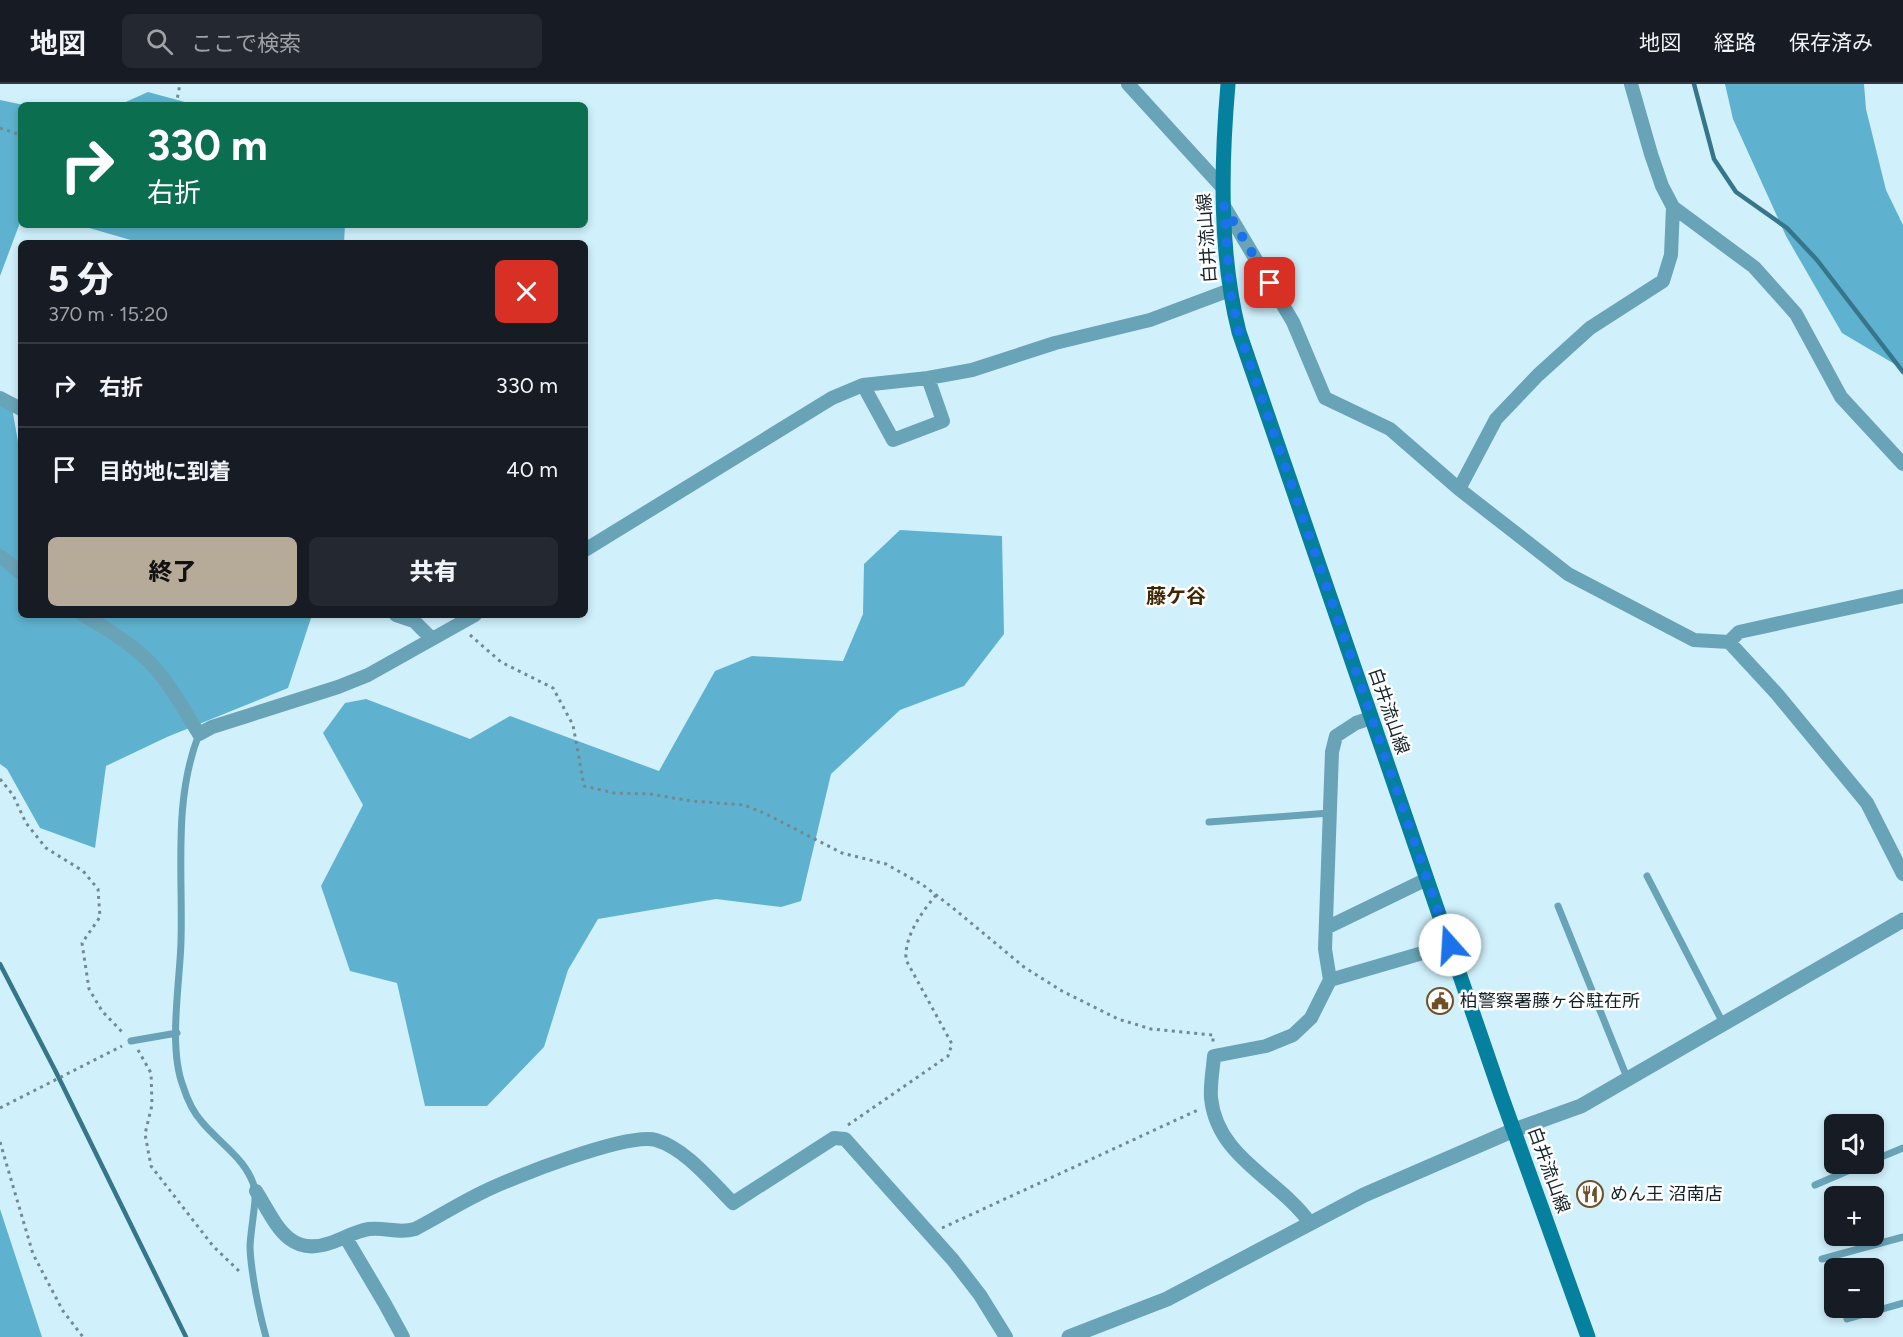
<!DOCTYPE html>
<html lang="ja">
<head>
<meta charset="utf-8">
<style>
	:root { --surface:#171b24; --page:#242831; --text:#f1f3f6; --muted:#9ea1a6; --line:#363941; --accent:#b6aa98 }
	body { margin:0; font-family:Figtree,"Noto Sans JP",sans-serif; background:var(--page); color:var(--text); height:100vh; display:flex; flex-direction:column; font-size:22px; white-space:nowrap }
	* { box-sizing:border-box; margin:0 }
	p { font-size:20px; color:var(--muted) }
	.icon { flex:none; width:33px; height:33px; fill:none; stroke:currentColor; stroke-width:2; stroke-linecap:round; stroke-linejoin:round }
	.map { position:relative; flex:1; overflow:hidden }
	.details { position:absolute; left:18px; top:156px; width:570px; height:378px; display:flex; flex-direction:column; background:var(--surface); border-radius:9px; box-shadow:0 3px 9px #0003 }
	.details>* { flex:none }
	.banner { position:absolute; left:18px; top:18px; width:570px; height:126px; border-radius:9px; box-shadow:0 3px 9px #0003; background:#0b6e4f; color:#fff; overflow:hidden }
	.fabs { position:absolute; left:1824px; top:1030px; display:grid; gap:12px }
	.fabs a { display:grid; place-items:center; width:60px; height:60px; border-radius:9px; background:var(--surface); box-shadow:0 3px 9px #0003; font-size:30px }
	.pin { position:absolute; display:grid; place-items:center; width:51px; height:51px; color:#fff; margin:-26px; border-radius:12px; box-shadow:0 3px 9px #0006 }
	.me { position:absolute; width:66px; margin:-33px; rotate:341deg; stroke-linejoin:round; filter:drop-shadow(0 0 4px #0008) }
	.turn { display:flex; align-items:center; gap:21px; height:126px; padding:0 30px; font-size:27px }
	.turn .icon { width:78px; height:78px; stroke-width:2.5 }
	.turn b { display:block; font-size:42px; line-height:51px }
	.round { display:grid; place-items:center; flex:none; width:63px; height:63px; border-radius:9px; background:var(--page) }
	.head { display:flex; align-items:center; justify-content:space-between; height:102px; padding:0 30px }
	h1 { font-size:36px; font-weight:800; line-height:45px }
	.button { display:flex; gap:12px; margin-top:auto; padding:12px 30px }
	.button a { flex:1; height:69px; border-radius:9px; background:var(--accent); color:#111; font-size:24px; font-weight:800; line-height:69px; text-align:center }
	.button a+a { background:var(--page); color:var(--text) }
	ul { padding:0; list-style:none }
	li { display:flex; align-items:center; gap:18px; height:84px; padding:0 30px; border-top:2px solid var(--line) }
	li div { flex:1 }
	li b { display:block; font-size:22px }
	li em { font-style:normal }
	header { display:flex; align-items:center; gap:36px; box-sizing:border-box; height:84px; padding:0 30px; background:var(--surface); border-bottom:2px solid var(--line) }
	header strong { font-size:28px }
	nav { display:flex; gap:33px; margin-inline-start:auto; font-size:21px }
	.search { width:420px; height:54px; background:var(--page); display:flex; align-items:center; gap:15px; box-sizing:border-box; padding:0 21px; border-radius:9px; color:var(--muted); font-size:22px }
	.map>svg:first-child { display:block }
	.forest { fill:#5fb2cf }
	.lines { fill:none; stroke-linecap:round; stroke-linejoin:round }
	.stream { stroke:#36768b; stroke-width:4.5 }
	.path { stroke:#728992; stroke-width:3; stroke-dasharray:3 4.5; stroke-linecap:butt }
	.service { stroke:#69a3b8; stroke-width:7 }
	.minor { stroke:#69a3b8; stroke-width:14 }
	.tertiary { stroke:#69a3b8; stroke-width:15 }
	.secondary { stroke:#05809f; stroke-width:15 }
	.route { stroke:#1a73e8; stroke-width:10; stroke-dasharray:0 18 }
	.labels { text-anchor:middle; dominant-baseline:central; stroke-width:5; stroke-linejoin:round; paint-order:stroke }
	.street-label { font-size:18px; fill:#122126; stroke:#fff }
	.poi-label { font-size:18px; fill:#122126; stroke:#fff; text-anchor:start }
	.neighbourhood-label { font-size:20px; font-weight:bold; fill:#3f2703; stroke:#fff }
</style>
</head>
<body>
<header>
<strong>地図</strong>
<div class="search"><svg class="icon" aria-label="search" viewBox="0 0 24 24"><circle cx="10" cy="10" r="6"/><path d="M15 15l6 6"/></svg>ここで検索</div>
<nav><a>地図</a><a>経路</a><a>保存済み</a></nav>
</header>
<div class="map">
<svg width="1903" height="1253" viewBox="0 0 1903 1253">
	<rect width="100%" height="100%" fill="#d0f0fc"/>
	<path class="forest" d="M 1725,0 L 1864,0 L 1866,25 L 1886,106 L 1903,141 L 1903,285 L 1842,249 L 1786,152 L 1733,35 Z
		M 148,8 L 196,21 L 119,21 Z
		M 0,16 L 24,21 L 21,21 L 21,136 L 0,192 Z
		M 79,141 L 345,141 L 344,159 L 141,159 Z
		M 0,312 L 10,313 L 21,374 L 21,531 L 312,531 L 288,604 L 167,653 L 106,682 L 95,764 L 40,744 L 7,685 L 0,680 Z
		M 900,446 L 1002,452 L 1004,550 L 964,602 L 900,626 L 831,690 L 801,817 L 781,823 L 716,815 L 598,835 L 568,886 L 544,963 L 487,1022 L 425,1022 L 397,899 L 350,887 L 321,802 L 363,721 L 323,649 L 345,619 L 366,615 L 470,655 L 510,632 L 659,687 L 715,587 L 752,572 L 843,577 L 863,530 L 864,480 Z
		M 0,1125 L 42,1253 L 0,1253 Z"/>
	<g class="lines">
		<path class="stream" d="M 1694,0 L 1714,75 L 1736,108 L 1787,144 L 1817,176 L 1903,288
			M 0,880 L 55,986 L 186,1253"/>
		<path class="path" d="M 176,21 L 180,0
			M 0,44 L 21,51
			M 470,551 L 501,578 L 553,604 L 573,641 L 584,702 L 614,709 L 650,710 L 692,717 L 744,721 L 764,729 L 842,769 L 886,780 L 923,801 L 953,824 L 1024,883 L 1062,907 L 1118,935 L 1151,945 L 1213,951 L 1213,958
			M 0,695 L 13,711 L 26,739 L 46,764 L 83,787 L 98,805 L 100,833 L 82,859 L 89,905 L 102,927 L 124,950
			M 138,966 L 151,989 L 152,1021 L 145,1050 L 151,1082 L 213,1162 L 241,1189
			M 0,1024 L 122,962
			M 848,1041 L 948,972 L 952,960 L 906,876 C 904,853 921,829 936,811
			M 0,1058 L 33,1170 L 63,1227 L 83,1253
			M 942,1144 L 1200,1025"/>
		<path class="service" d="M 199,650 C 173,716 183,788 181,857 C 180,899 168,963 183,1002 C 187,1015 193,1028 202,1038 C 220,1060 247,1075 255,1105 C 257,1114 250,1150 250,1163 C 251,1189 259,1228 266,1253
			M 1209,738 L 1330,729
			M 1647,792 L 1723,939
			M 1558,822 L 1628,996
			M 131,957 L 177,949
			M 1874,1076 L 1903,1064
			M 1815,1101 L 1864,1080
			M 1822,1175 L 1903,1153
			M 1847,1235 L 1903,1219"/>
		<path class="minor" d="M 1128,0 L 1223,104
			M 1631,0 L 1651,70 L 1662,102 L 1673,123 L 1754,183 L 1796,230 L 1841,313 L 1903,380
			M 1224,122 L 1293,238 L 1325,314 L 1390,345 L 1459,405 L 1568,490 L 1694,556 L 1729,558 L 1777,610 L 1867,719 L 1903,790
			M 863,301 L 893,356 L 943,337 L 928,294
			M 0,314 L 21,325
			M 1459,405 L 1496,335 L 1538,291 L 1590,244 L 1663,197 L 1671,171 L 1673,123
			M 585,466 L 832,314 L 863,301 L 928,294 L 972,286 L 1055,259 L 1150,236 L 1230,206
			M 0,472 L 21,489
			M 83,531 C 107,545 136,562 155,584 C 172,603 185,628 199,650 L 212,643 L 338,603 L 368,591 L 475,531
			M 396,531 L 414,537 L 432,555
			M 1729,558 L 1739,548 L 1903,512
			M 1326,844 L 1427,795
			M 1330,896 L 1450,861
			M 256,1107 C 275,1137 287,1174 330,1159 C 342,1155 356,1147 369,1145 C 386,1143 398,1150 415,1145 C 438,1133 460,1119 483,1108 C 513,1093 628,1048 656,1056 C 686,1065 712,1098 733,1119 L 834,1054 L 845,1055 L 953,1176 L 980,1211 L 1006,1253
			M 1310,1139 C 1279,1095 1217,1074 1211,1014 C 1210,1000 1213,985 1214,972 L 1266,962 L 1293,951 L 1311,934 L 1330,896 L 1325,865 L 1332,668 L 1336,652 L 1356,639 L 1371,634
			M 346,1154 L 385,1220 L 403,1253"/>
		<path class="tertiary" d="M 1069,1253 L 1167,1215 L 1364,1111 L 1514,1046 L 1581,1022 L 1903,836"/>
		<path class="secondary" d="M 1228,0 C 1221,80 1219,169 1239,248 L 1501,1011 L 1588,1253"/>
	</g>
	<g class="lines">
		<path class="route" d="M 1270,199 L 1224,122 L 1230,206 L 1239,248 L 1450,861"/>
	</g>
	<defs>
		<symbol id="civic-ring" viewBox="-11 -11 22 22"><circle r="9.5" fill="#fff" stroke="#6f5026" stroke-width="1.5"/><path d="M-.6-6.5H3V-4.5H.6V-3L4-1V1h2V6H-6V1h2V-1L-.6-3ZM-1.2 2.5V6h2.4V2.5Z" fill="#6f5026"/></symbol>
		<symbol id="restaurant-ring" viewBox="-11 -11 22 22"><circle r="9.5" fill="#fff" stroke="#6f5026" stroke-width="1.5"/><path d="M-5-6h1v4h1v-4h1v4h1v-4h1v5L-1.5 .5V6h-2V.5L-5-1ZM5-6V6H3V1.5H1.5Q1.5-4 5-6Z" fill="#6f5026"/></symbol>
	</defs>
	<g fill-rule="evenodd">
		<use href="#civic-ring" x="1425" y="902" width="30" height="30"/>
		<use href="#restaurant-ring" x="1575" y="1095" width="30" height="30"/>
	</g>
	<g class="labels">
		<g class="street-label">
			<text transform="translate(1207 154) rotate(-94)">白井流山線</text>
			<text transform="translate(1389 627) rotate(71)">白井流山線</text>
			<text transform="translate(1549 1086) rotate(70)">白井流山線</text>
		</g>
		<g class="poi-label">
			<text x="1460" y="917">柏警察署藤ヶ谷駐在所</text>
			<text x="1610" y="1110">めん王 沼南店</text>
		</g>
		<g class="neighbourhood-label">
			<text x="1176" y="512">藤ケ谷</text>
		</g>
	</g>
</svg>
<div class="fabs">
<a><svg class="icon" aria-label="sound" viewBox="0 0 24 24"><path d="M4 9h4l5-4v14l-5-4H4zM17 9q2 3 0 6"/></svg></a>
<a>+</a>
<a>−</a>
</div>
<div class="pin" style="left:1270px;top:199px;background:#d93025"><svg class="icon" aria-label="arrive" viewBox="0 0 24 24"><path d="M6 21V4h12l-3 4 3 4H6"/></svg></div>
<svg class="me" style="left:1450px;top:861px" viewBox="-20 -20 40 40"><circle r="19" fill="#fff"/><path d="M0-13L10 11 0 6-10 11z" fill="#1a73e8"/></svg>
<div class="banner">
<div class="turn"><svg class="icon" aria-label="right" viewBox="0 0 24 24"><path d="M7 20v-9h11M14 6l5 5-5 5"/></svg><div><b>330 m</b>右折</div></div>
</div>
<section class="details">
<div class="head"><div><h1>5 分</h1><p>370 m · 15:20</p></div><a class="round" style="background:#d93025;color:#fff"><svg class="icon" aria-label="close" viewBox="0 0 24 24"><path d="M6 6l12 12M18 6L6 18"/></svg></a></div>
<ul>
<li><svg class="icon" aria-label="right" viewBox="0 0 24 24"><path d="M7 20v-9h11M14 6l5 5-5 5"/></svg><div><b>右折</b></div><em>330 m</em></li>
<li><svg class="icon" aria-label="arrive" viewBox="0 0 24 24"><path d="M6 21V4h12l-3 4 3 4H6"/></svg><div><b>目的地に到着</b></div><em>40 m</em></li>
</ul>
<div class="button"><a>終了</a><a>共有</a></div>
</section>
</div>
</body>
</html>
